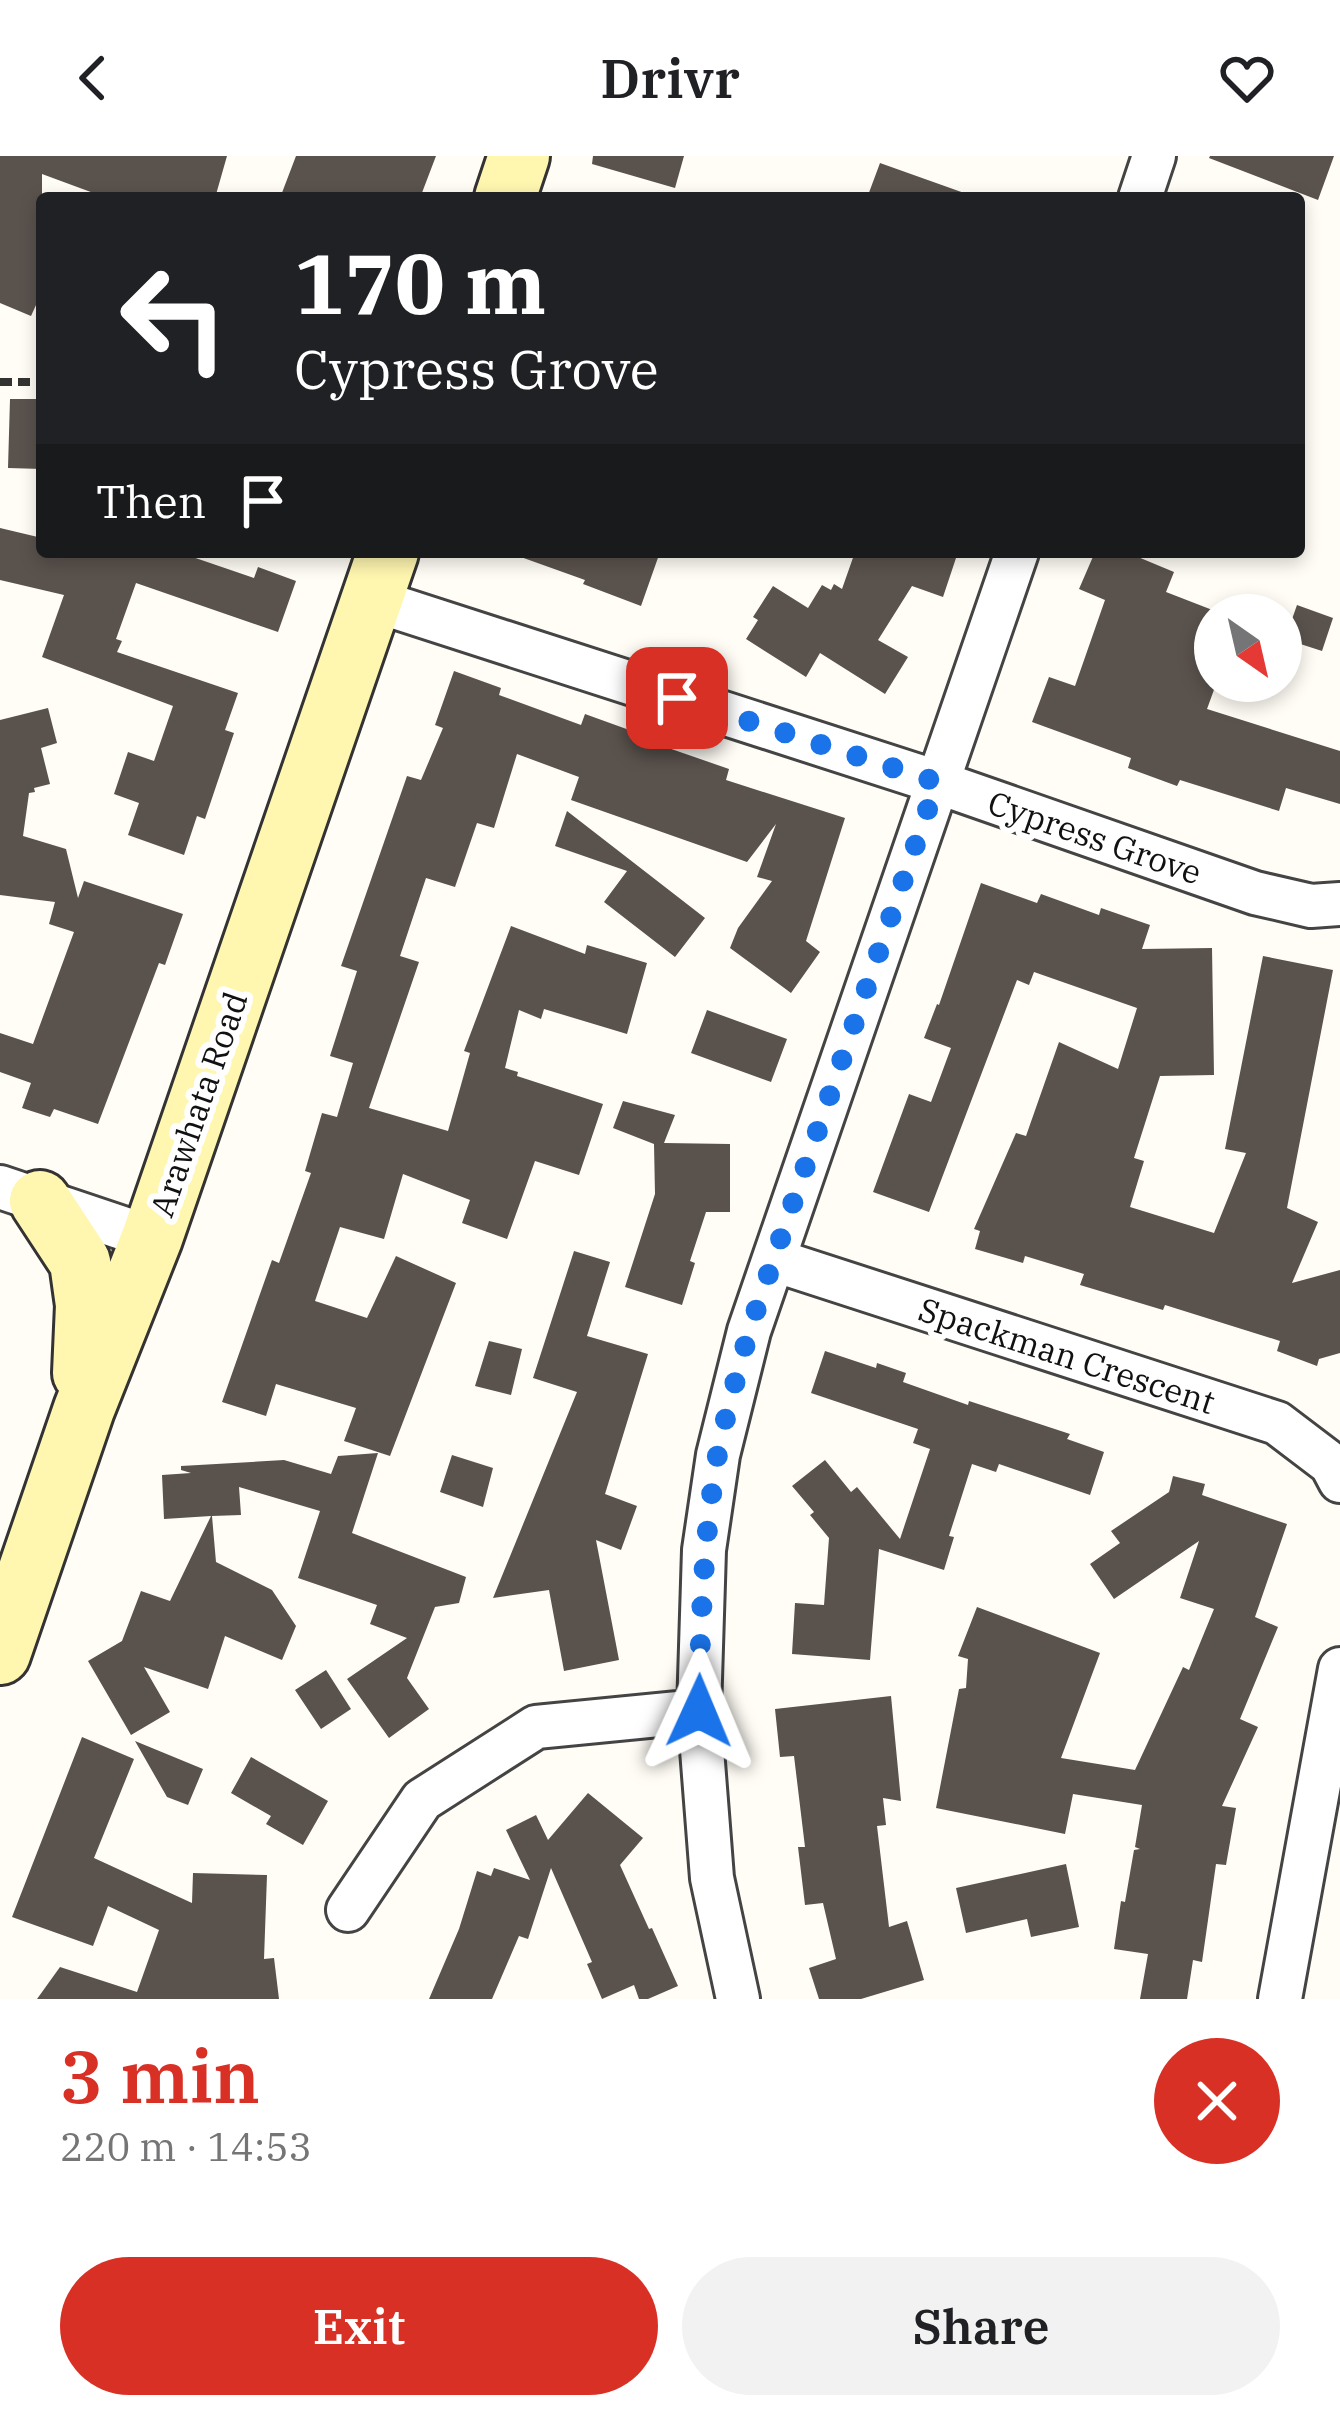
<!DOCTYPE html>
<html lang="en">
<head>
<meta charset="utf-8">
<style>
	:root { --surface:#fff; --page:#f2f2f2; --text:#202124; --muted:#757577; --accent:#d93025 }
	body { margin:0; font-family:"IBM Plex Serif",serif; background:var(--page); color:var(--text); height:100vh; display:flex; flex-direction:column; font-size:45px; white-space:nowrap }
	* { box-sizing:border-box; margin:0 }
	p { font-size:39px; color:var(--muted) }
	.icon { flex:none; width:66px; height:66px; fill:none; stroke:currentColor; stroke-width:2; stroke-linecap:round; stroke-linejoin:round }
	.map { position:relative; height:1843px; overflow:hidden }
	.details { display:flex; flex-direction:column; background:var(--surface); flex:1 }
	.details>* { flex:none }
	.banner { position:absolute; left:36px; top:36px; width:1269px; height:366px; border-radius:12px; box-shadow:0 6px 18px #0003; background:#202124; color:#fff; overflow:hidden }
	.needle { width:78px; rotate:146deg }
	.buttons { position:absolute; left:1194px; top:438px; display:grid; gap:24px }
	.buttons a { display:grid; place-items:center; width:108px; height:108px; border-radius:50%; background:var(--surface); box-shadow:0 6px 18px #0003; font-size:60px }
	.pin { position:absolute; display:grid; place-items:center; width:102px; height:102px; color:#fff; margin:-51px; border-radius:24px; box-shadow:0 6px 18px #0006 }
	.me { position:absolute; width:132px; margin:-66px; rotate:1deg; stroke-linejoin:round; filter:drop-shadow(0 0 9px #0008) }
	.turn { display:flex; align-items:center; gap:42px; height:252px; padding:0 60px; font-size:54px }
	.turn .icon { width:156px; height:156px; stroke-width:2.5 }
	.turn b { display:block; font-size:84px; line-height:102px }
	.then { display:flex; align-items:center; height:114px; padding:0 60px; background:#0003; gap:24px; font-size:45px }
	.round { display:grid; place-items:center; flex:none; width:126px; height:126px; border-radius:63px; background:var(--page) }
	.headline { display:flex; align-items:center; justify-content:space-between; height:204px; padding:0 60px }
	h1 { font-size:72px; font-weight:600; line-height:90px; color:var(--accent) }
	.cta { display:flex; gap:24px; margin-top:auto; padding:24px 60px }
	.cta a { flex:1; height:138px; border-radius:72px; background:var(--accent); color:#fff; font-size:48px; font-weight:600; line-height:138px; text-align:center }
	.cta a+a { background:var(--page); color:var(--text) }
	header { display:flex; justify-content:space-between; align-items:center; height:156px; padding:0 60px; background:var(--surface); font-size:54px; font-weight:600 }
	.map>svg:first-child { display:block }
	.building { fill:#5a524d }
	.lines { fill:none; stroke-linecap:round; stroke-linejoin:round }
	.minor-casing { stroke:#444; stroke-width:48 }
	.secondary-casing { stroke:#333; stroke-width:66 }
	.path { stroke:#333; stroke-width:8; stroke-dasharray:12 6; stroke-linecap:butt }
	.minor { stroke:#fff; stroke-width:42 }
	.secondary { stroke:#fff6b0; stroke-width:60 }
	.route { stroke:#1a73e8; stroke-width:21; stroke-dasharray:0 37.8 }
	.labels { text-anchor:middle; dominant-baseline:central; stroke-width:12; stroke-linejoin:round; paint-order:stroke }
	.street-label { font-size:33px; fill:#111; stroke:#fff }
</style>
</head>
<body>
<header><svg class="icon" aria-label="back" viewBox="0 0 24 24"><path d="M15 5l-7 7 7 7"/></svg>Drivr<svg class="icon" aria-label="heart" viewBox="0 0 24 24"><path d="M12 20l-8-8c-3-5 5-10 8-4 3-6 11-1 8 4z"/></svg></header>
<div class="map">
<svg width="1340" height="1843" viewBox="0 0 1340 1843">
	<rect width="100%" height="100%" fill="#fffdf5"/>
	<path class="building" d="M 0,0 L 227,0 L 215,42 L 107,42 L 42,18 L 42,136 L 31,160 L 0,147 Z
		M 296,0 L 436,0 L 420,42 L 280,42 Z
		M 593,0 L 684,0 L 675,32 L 592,8 Z
		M 1210,0 L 1334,0 L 1318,44 L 1209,2 Z
		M 880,7 L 967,38 L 967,42 L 867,42 Z
		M 10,243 L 42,243 L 42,313 L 8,312 Z
		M 0,372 L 42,382 L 42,396 L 178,396 L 254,422 L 258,411 L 296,425 L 278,476 L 136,427 L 116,483 L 122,485 L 117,496 L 238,537 L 225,574 L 234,577 L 205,663 L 197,660 L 184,699 L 128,679 L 139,647 L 114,638 L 128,596 L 154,605 L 173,550 L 42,501 L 64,439 L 0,424 Z
		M 519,396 L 660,396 L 641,450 L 583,428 L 585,424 L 518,400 Z
		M 855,396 L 958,396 L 943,441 L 912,430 L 878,484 L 908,501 L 885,538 L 820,497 L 806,521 L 746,483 L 758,464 L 753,461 L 773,430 L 808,452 L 822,429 L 831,434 L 834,428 L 842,433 Z
		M 1095,396 L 1126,396 L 1174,416 L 1166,436 L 1215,455 L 1215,531 L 1207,553 L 1340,595 L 1340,648 L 1286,632 L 1279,655 L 1180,624 L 1177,630 L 1128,612 L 1131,602 L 1032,566 L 1049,521 L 1075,530 L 1105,444 L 1079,433 Z
		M 1297,449 L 1333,462 L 1322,495 L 1285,483 Z
		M 454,515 L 501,532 L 499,539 L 581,569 L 585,558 L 632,575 L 631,579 L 729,613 L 726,624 L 845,662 L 806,785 L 820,796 L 791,837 L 730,792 L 738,772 L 772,725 L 757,721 L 776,668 L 747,706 L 571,644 L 579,621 L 517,598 L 494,672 L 477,667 L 455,731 L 426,722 L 400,800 L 419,806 L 369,952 L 448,975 L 470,897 L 464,895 L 511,770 L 585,798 L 587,789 L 647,807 L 627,878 L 544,853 L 541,863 L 519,854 L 505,912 L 518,916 L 517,920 L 603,948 L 579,1019 L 535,1005 L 507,1083 L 462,1067 L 470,1044 L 403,1018 L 384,1083 L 340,1071 L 315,1145 L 367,1162 L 396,1100 L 456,1127 L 390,1300 L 344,1285 L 356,1252 L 276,1228 L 266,1260 L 222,1246 L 272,1104 L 279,1107 L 311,1017 L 305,1015 L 322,957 L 337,961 L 353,907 L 330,900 L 357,815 L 341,810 L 407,620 L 421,624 L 443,572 L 435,569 Z
		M 48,552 L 57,587 L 41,592 L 50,628 L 34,632 L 35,636 L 29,637 L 23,680 L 66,693 L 78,742 L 84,725 L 183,758 L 165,809 L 159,807 L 98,968 L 54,953 L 50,961 L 22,952 L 31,927 L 0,916 L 0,877 L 33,888 L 74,776 L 49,768 L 55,746 L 0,739 L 0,564 Z
		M 567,655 L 705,762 L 675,801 L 604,746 L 627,715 L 555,690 Z
		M 981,727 L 1037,747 L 1041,738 L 1099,759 L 1101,752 L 1150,769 L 1142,793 L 1212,792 L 1214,919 L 1160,920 L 1134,1002 L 1144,1005 L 1130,1051 L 1214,1077 L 1246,997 L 1225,993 L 1263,800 L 1333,814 L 1287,1052 L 1318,1066 L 1292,1127 L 1340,1114 L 1340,1197 L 1319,1203 L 1317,1210 L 1277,1195 L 1280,1185 L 1165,1149 L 1163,1154 L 1080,1129 L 1084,1118 L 1025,1100 L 1023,1107 L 975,1093 L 980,1075 L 974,1073 L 1016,977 L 1026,980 L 1059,886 L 1118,913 L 1137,852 L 1034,816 L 1029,829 L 1017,824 L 929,1056 L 873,1036 L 909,938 L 931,946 L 951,892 L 924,882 L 937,848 L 939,849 Z
		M 707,854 L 787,883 L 771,926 L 691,897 Z
		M 623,945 L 675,959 L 664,987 L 730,988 L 730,1056 L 706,1056 L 690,1105 L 695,1107 L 682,1149 L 625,1131 L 655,1038 L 654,988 L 613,972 Z
		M 574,1095 L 610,1106 L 587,1180 L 648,1198 L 605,1338 L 637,1350 L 621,1394 L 596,1384 L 619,1504 L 564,1515 L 549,1434 L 493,1442 L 577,1236 L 533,1222 Z
		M 489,1185 L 522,1193 L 511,1239 L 475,1230 Z
		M 825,1195 L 876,1212 L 877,1207 L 906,1217 L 903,1226 L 968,1249 L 969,1245 L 1070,1278 L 1067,1283 L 1104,1296 L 1090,1339 L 999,1308 L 996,1316 L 972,1308 L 949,1380 L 954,1381 L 944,1414 L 879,1393 L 870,1504 L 792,1498 L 795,1447 L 824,1449 L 829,1382 L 810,1359 L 814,1356 L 792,1330 L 825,1304 L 851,1336 L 857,1331 L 900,1383 L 930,1293 L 913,1287 L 918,1273 L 811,1237 Z
		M 378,1297 L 352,1377 L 466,1421 L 459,1447 L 435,1451 L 407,1522 L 429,1553 L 389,1582 L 347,1523 L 407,1482 L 370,1468 L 377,1449 L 298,1422 L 320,1355 L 239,1331 L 241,1359 L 212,1360 L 216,1406 L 272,1434 L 296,1470 L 282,1504 L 225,1480 L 208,1533 L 144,1511 L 170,1556 L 131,1579 L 88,1505 L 122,1485 L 141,1435 L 170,1445 L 211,1360 L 164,1363 L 162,1319 L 191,1317 L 181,1314 L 181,1310 L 284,1304 L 331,1318 L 338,1300 Z
		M 452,1299 L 493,1312 L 483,1351 L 440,1336 Z
		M 1173,1320 L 1205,1328 L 1202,1339 L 1287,1368 L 1255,1461 L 1278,1471 L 1240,1563 L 1258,1571 L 1222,1650 L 1236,1652 L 1226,1709 L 1216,1708 L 1202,1806 L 1193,1804 L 1187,1843 L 1140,1843 L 1148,1798 L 1114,1793 L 1121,1745 L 1125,1746 L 1134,1694 L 1140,1693 L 1135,1691 L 1142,1649 L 1073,1638 L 1065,1678 L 936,1652 L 959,1533 L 966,1532 L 968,1503 L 958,1500 L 977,1451 L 1100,1497 L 1061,1602 L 1135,1614 L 1183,1511 L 1189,1514 L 1214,1453 L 1180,1442 L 1199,1385 L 1114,1443 L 1090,1408 L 1120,1387 L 1111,1375 L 1169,1336 Z
		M 326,1514 L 351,1553 L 321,1573 L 295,1534 Z
		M 891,1540 L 901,1645 L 883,1642 L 886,1669 L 877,1670 L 889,1771 L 907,1765 L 924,1824 L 861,1843 L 819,1843 L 809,1812 L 836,1803 L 823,1747 L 805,1749 L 798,1691 L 805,1691 L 794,1600 L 780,1601 L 775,1553 Z
		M 82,1581 L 134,1603 L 94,1702 L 192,1747 L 193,1717 L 267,1719 L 264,1803 L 274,1802 L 279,1843 L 37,1843 L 60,1811 L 137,1836 L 159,1774 L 108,1750 L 93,1790 L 12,1761 Z
		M 135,1585 L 203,1613 L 188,1649 L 167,1641 Z
		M 251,1601 L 328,1645 L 303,1689 L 266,1668 L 271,1660 L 231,1637 Z
		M 588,1637 L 643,1682 L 620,1709 L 649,1773 L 652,1772 L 678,1830 L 648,1843 L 639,1843 L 634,1829 L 602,1843 L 587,1808 L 592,1806 L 551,1712 L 528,1783 L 519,1780 L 492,1843 L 429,1843 L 459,1773 L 477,1715 L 491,1720 L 494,1712 L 530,1724 L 506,1674 L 536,1659 L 548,1684 Z
		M 1066,1708 L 1079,1771 L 1031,1781 L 1027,1763 L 966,1777 L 956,1732 Z"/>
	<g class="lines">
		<defs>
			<path id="minor" d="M 1140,42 L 1154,0
				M 373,444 L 937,626 L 1255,737 L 1311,750 L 1340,748
				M 0,1031 L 152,1082
				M 774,1104 L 1277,1267 L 1331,1308 L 1340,1325
				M 348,1754 L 422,1644 L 536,1571 L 699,1555
				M 738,1843 L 712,1722 L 699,1555 L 704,1394 L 718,1299 L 749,1175 L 1017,396
				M 1280,1843 L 1340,1513"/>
			<path id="secondary" d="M 505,42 L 519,0
				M 40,1045 L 80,1106 L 86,1149 L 83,1217
				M 0,1498 L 84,1253 L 152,1082 L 388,396"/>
		</defs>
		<use href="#minor" class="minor-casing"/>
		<use href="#secondary" class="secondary-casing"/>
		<path class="path" d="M 0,226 L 42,226"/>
		<use href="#minor" class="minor"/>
		<use href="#secondary" class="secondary"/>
	</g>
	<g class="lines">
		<path class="route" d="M 677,542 L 937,626 L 749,1175 C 738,1217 725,1259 717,1302 C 703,1386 700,1470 699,1555"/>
	</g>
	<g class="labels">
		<g class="street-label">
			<text transform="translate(1095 681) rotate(19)">Cypress Grove</text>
			<text transform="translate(198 948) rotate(-71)">Arawhata Road</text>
			<text transform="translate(1067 1199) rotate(18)">Spackman Crescent</text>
		</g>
	</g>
</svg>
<div class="buttons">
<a><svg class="needle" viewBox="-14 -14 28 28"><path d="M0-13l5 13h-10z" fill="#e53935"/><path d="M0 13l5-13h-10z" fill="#757577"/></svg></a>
</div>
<div class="pin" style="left:677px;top:542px;background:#d93025"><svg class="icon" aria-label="arrive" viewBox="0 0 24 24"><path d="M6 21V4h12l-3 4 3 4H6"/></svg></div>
<svg class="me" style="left:699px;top:1555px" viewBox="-20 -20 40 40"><path d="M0-17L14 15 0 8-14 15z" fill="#1a73e8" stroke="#fff" stroke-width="4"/></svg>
<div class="banner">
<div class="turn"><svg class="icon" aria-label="left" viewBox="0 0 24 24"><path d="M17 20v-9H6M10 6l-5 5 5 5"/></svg><div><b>170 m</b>Cypress Grove</div></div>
<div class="then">Then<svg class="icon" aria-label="arrive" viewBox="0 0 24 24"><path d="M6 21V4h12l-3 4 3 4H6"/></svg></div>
</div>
</div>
<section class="details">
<div class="headline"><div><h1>3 min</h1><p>220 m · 14:53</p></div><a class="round" style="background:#d93025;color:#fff"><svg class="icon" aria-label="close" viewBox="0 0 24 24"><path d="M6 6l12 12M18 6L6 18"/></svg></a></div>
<div class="cta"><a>Exit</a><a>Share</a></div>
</section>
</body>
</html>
